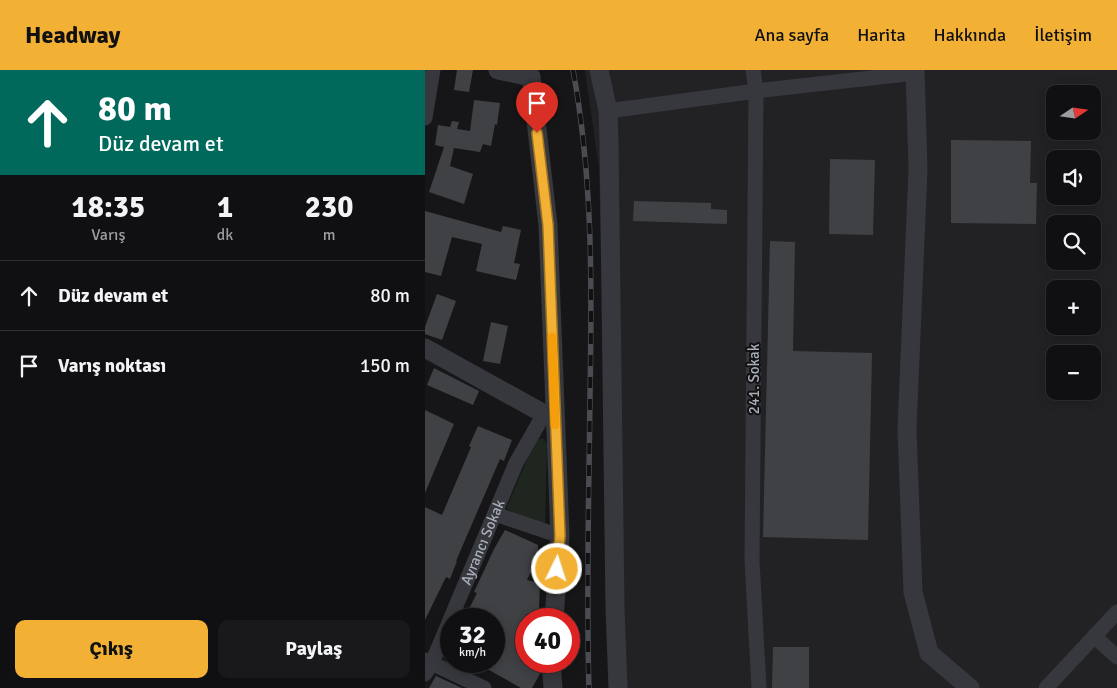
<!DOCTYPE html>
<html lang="tr">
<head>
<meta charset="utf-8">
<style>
	:root { --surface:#101012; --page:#19191b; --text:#f1f3f6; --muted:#9c9d9f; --line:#303032; --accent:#f2b134 }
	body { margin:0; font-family:Signika,sans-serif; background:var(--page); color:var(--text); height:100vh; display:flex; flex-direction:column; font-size:19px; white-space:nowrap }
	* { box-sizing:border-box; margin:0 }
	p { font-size:16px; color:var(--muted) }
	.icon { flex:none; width:28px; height:28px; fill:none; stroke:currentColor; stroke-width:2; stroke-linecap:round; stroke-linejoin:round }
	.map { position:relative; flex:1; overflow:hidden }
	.details { display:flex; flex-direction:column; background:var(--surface); width:425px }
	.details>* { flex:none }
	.banner { background:#00695c; color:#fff; overflow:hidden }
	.needle { width:32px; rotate:77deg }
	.buttons { position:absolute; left:621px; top:15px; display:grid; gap:10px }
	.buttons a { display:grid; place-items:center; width:55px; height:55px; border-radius:10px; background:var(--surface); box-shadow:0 2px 12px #0003,0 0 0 1px var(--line); font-size:25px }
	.speed { position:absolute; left:15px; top:538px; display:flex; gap:10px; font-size:25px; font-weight:700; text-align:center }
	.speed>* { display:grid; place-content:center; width:65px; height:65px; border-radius:50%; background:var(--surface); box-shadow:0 2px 12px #0003,0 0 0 1px var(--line); line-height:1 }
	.speed small { font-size:12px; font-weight:400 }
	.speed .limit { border:8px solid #d22; background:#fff; color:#111 }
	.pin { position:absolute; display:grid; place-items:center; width:42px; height:42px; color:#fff; margin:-51px -21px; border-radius:50% 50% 50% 0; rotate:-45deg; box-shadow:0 0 5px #0007 }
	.pin .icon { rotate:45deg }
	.me { position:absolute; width:55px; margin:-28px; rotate:4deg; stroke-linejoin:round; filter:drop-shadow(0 0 4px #0008) }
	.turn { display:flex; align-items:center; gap:18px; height:105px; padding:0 15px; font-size:22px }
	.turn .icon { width:65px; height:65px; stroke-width:2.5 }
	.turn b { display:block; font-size:35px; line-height:42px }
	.eta { display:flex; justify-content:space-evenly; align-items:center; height:85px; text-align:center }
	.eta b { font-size:30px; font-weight:700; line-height:35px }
	.button { display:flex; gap:10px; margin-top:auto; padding:10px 15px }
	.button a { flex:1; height:58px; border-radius:10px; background:var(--accent); color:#111; font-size:20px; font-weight:700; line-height:58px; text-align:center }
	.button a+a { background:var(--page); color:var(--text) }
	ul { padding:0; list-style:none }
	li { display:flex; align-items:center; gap:15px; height:70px; padding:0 15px; border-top:1px solid var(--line) }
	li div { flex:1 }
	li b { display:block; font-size:19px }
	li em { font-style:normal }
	header { display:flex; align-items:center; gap:30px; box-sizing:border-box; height:70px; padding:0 25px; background:var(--accent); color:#111 }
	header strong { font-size:24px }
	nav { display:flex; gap:28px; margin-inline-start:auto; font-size:18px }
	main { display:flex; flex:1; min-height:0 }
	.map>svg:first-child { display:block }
	.built { fill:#222225; fill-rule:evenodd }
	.green { fill:#1e261f }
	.building { fill:#404145 }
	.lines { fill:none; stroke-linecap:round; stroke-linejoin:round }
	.minor { stroke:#37383d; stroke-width:15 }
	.tertiary { stroke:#37383d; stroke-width:19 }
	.rail-casing { stroke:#4a4c52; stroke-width:5.5 }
	.rail { stroke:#111113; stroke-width:4; stroke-dasharray:11; stroke-linecap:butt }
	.route-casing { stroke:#9d7322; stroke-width:12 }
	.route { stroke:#f2b134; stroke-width:9 }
	.slow { stroke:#f59e0b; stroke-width:9 }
	.labels { text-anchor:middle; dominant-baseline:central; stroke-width:4; stroke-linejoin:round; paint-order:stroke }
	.street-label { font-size:15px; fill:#a8adb8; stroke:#111113 }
</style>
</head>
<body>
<header>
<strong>Headway</strong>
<nav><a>Ana sayfa</a><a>Harita</a><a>Hakkında</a><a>İletişim</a></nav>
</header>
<main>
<section class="details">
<div class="banner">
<div class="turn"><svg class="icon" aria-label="ahead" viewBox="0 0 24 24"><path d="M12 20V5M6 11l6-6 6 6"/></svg><div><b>80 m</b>Düz devam et</div></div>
</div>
<div class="eta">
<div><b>18:35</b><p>Varış</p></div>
<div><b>1</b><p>dk</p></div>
<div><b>230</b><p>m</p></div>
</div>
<ul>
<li><svg class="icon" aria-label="ahead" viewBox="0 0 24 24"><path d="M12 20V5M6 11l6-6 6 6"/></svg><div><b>Düz devam et</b></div><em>80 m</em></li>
<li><svg class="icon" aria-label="arrive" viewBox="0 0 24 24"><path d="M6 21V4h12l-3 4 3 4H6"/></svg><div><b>Varış noktası</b></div><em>150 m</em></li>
</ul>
<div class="button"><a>Çıkış</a><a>Paylaş</a></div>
</section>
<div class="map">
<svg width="692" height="618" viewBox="0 0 692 618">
	<rect width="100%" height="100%" fill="#161618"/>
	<path class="built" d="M 160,0 L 692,0 L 692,618 L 184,618 L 180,323 L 174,99 ZM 630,24 L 668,24 L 668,61 L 630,61 ZM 630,89 L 668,89 L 668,126 L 630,126 ZM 630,154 L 668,154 L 668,191 L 630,191 ZM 630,219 L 668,219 L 668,256 L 630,256 ZM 630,284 L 668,284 L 668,321 L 630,321 Z"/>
	<path class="green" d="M 118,368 L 122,374 L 120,456 L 81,439 L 106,380 L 112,370 Z"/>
	<path class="building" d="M 32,0 L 48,0 L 44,22 L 29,20 Z
		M 49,30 L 75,33 L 72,55 L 70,54 L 66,76 L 58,74 L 55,82 L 29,78 L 25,96 L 48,104 L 39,134 L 4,122 L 19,77 L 10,75 L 13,55 L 25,57 L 27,51 L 34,52 L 32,59 L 45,61 Z
		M 526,70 L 606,71 L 605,113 L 612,113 L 611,154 L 526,153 Z
		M 405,89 L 450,90 L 448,165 L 404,164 Z
		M 209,131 L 286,133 L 286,139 L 302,140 L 302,154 L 208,151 Z
		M 0,141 L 76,162 L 78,156 L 96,160 L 89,193 L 95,194 L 91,210 L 51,201 L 57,174 L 27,167 L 16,206 L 0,202 Z
		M 345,171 L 370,172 L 368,281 L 447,283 L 443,470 L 338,467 Z
		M 12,224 L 31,231 L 17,270 L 0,264 L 0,257 Z
		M 66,252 L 83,256 L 75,294 L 58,291 Z
		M 9,298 L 54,321 L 48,335 L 2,315 Z
		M 0,340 L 29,354 L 0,423 Z
		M 53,356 L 87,370 L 79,391 L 75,389 L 31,491 L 32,491 L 25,509 L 21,507 L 0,550 L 0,437 L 17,445 L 46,377 L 44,376 Z
		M 80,460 L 113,475 L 113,487 L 102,510 L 115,513 L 114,540 L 113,546 L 101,544 L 101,593 L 116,602 L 107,618 L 96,618 L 48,591 L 69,591 L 69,549 L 39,549 L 52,523 L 49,522 L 69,479 Z
		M 348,577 L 384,577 L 384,618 L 347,618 Z
		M 11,606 L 37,618 L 4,618 Z"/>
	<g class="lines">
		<g class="minor">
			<path d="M 328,0 L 331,21 L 327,490 L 334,618"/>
			<path d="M 183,41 L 331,21 L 490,3"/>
			<path d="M 0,48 L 8,0"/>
			<path d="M 70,444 L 135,466"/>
			<path d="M 669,566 L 692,587"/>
			<path d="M 0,590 L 59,618"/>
			<path id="s1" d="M 0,604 L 7,593 L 91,393 L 119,344"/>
			<path d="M 621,618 L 692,542"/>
		</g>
		<path class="tertiary" d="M 73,0 L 106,7 L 123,155 L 135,466 L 129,549
			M 174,0 L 183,41 L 184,72 L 190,538 L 193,618
			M 490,0 L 493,99 L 482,359 L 488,522 L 504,583 L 545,618
			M 0,278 L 130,350
			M 126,591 L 128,618"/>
		<defs>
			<path id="rail" d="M 148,0 C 168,108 167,218 165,327 C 164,424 161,521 164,618"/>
		</defs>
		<use href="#rail" class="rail-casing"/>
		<use href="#rail" class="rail"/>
	</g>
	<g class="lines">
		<defs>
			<path id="route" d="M 112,63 L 123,155 L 135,466 L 132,499"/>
		</defs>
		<use href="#route" class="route-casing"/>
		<use href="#route" class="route"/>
		<path class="slow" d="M 127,267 L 130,355"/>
	</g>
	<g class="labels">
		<g class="street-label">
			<text transform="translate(329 309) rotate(-90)">241. Sokak</text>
			<text stroke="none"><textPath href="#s1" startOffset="144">Ayrancı Sokak</textPath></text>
		</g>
	</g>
</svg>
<div class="buttons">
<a><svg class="needle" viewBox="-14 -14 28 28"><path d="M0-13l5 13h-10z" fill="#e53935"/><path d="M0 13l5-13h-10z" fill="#9c9d9f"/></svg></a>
<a><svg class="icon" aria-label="sound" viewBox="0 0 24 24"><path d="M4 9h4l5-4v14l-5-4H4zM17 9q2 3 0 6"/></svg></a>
<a><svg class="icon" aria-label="search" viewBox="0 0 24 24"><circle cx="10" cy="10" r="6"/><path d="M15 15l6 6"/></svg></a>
<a>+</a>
<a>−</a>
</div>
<div class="speed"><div>32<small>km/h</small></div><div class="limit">40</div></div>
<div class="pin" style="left:112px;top:63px;background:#d93025"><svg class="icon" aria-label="arrive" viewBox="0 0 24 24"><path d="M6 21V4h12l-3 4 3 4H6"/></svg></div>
<svg class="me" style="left:132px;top:499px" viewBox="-20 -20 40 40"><circle r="17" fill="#f2b134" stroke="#fff" stroke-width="3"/><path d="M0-11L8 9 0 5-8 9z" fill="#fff"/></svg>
</div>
</main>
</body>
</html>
